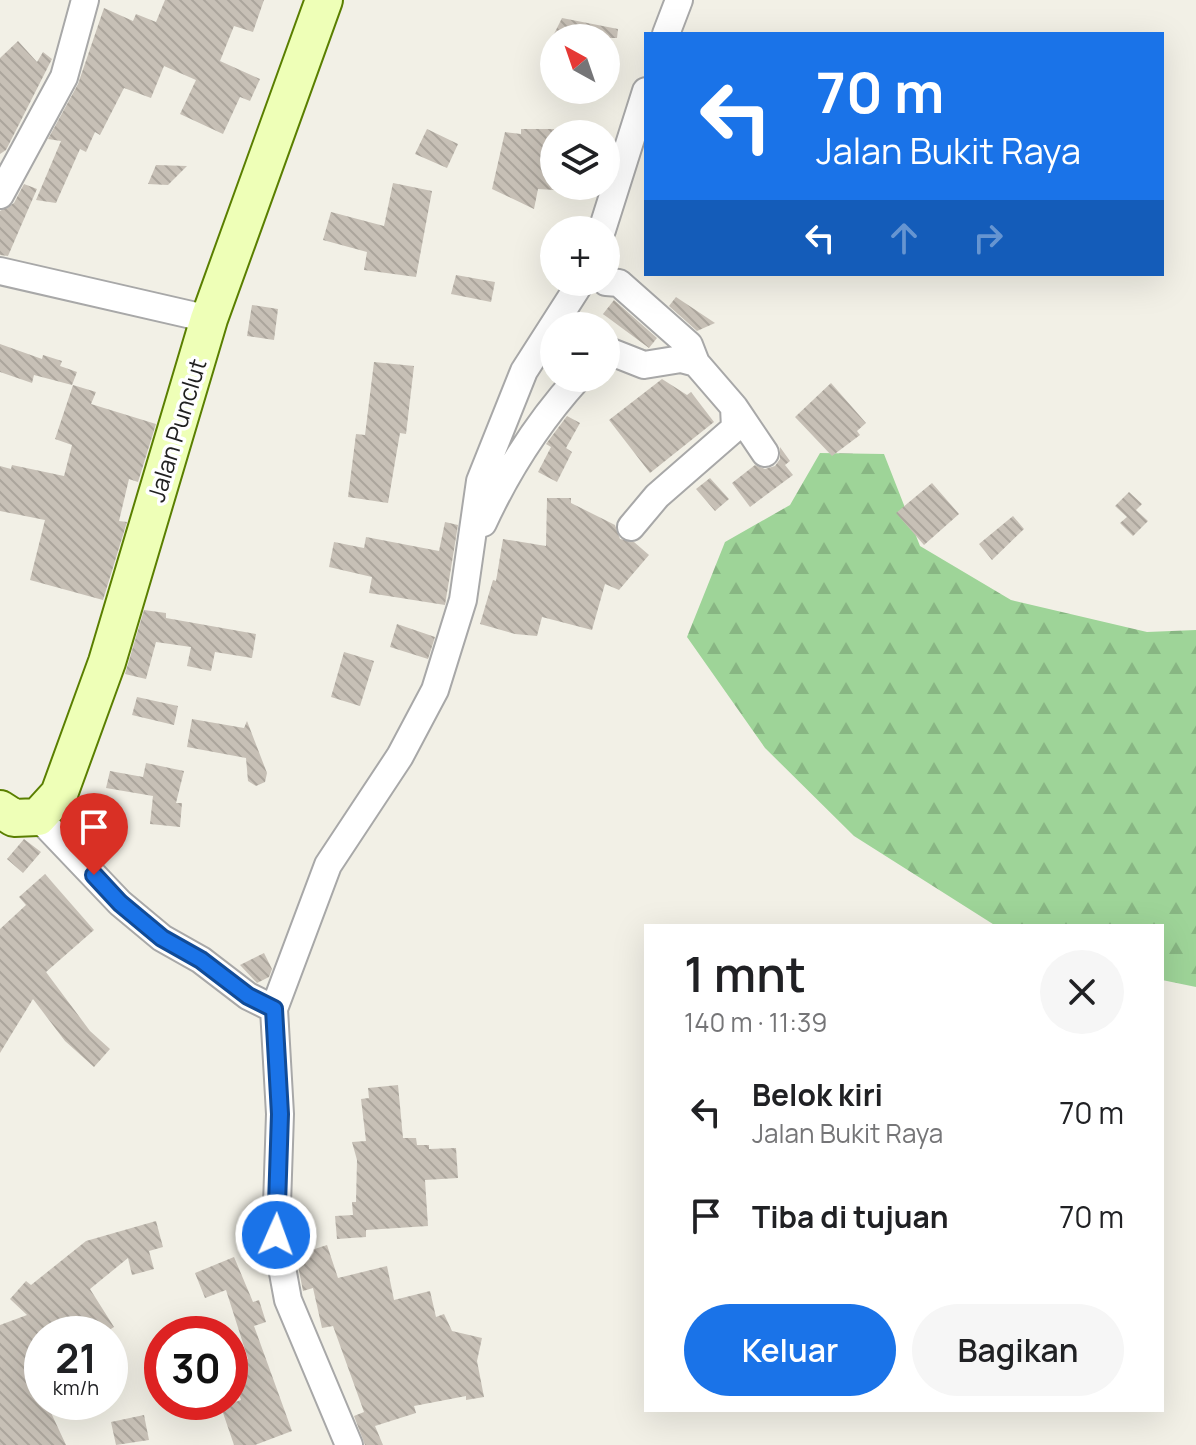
<!DOCTYPE html>
<html lang="id">
<head>
<meta charset="utf-8">
<style>
	:root { --surface:#fff; --page:#f6f6f6; --text:#202124; --muted:#757577; --accent:#1a73e8 }
	body { margin:0; font-family:Manrope,sans-serif; background:var(--page); color:var(--text); height:100vh; display:flex; flex-direction:column; font-size:30px; white-space:nowrap }
	* { box-sizing:border-box; margin:0 }
	p { font-size:26px; color:var(--muted) }
	.icon { flex:none; width:44px; height:44px; fill:none; stroke:currentColor; stroke-width:2; stroke-linecap:round; stroke-linejoin:round }
	.map { position:relative; flex:1; overflow:hidden }
	.drawer { position:absolute; left:644px; top:924px; width:520px; height:488px; display:flex; flex-direction:column; background:var(--surface); border-radius:0px; box-shadow:0 8px 32px #0002 }
	.drawer>* { flex:none }
	.top-card { position:absolute; left:644px; top:32px; width:520px; height:244px; border-radius:0px; box-shadow:0 8px 32px #0002; background:#1a73e8; color:#fff; overflow:hidden }
	.needle { width:52px; rotate:320deg }
	.tools { position:absolute; left:540px; top:24px; display:grid; gap:16px }
	.tools a { display:grid; place-items:center; width:80px; height:80px; border-radius:50%; background:var(--surface); box-shadow:0 8px 32px #0002; font-size:40px }
	.speed { position:absolute; left:24px; top:1316px; display:flex; gap:16px; font-size:40px; font-weight:700; text-align:center }
	.speed>* { display:grid; place-content:center; width:104px; height:104px; border-radius:50%; background:var(--surface); box-shadow:0 8px 32px #0002; line-height:1 }
	.speed small { font-size:20px; font-weight:400 }
	.speed .limit { border:12px solid #d22; background:#fff; color:#111 }
	.pin { position:absolute; display:grid; place-items:center; width:68px; height:68px; color:#fff; margin:-82px -34px; border-radius:50% 50% 50% 0; rotate:-45deg; box-shadow:0 0 8px #0007 }
	.pin .icon { rotate:45deg }
	.me { position:absolute; width:88px; margin:-44px; rotate:2deg; stroke-linejoin:round; filter:drop-shadow(0 0 6px #0008) }
	.turn { display:flex; align-items:center; gap:28px; height:168px; padding:0 40px; font-size:36px }
	.turn .icon { width:104px; height:104px; stroke-width:2.5 }
	.turn b { display:block; font-size:56px; line-height:68px }
	.lanes { display:flex; align-items:center; height:76px; padding:0 40px; background:#0003; justify-content:center; gap:40px; direction:ltr }
	.lanes .off { opacity:.35 }
	.round { display:grid; place-items:center; flex:none; width:84px; height:84px; border-radius:42px; background:var(--page) }
	.head { display:flex; align-items:center; justify-content:space-between; height:136px; padding:0 40px }
	h1 { font-size:48px; font-weight:600; line-height:60px }
	.cta { display:flex; gap:16px; margin-top:auto; padding:16px 40px }
	.cta a { flex:1; height:92px; border-radius:48px; background:var(--accent); color:#fff; font-size:32px; font-weight:600; line-height:92px; text-align:center }
	.cta a+a { background:var(--page); color:var(--text) }
	ul { padding:0; list-style:none }
	li { display:flex; align-items:center; gap:24px; height:104px; padding:0 40px }
	li div { flex:1 }
	li b { display:block; font-size:30px }
	li em { font-style:normal }
	.map>svg:first-child { display:block }
	.forest { fill:url(#forest-firs) }
	.building { fill:url(#building-back-hatch) }
	.lines { fill:none; stroke-linecap:round; stroke-linejoin:round }
	.minor-casing { stroke:#a8a8a8; stroke-width:30 }
	.secondary-casing { stroke:#5a7f00; stroke-width:40 }
	.minor { stroke:#fff; stroke-width:26 }
	.secondary { stroke:#eeffb7; stroke-width:36 }
	.route-casing { stroke:#114b97; stroke-width:20 }
	.route { stroke:#1a73e8; stroke-width:14 }
	.labels { text-anchor:middle; dominant-baseline:central; stroke-width:7; stroke-linejoin:round; paint-order:stroke }
	.street-label { font-size:24px; fill:#212121; stroke:#fff }
</style>
</head>
<body>
<div class="map">
<svg width="1196" height="1445" viewBox="0 0 1196 1445">
	<defs>
		<pattern id="forest-firs" width="22" height="20" patternUnits="userSpaceOnUse" patternTransform="scale(2)"><rect width="22" height="20" fill="#9ed498"/><path d="M5 1l3.5 6h-7zM16 11l3.5 6h-7z" fill="#88b683"/></pattern>
		<pattern id="building-back-hatch" width="6" height="6" patternUnits="userSpaceOnUse" patternTransform="scale(2)"><rect width="6" height="6" fill="#c7c0b6"/><path d="M-1 5l2 2M0 0l6 6M5-1l2 2" fill="none" stroke="#aba59c"/></pattern>
	</defs>
	<rect width="100%" height="100%" fill="#f2f0e6"/>
	<path class="forest" d="M 820,453 L 884,454 L 920,546 L 1011,600 L 1147,632 L 1196,630 L 1196,987 L 1162,980 L 1162,926 L 996,926 L 854,836 L 765,748 L 687,637 L 725,542 L 790,505 Z"/>
	<path class="building" d="M 165,0 L 264,0 L 253,32 L 234,26 L 220,61 L 260,79 L 250,101 L 240,97 L 223,134 L 180,114 L 196,80 L 164,66 L 151,98 L 124,88 L 100,135 L 95,132 L 86,152 L 80,149 L 56,203 L 36,200 L 61,141 L 48,139 L 78,84 L 104,8 L 133,21 L 136,14 L 156,22 Z
		M 562,18 L 618,29 L 617,38 L 552,38 Z
		M 18,41 L 37,62 L 43,52 L 52,59 L 6,150 L 0,154 L 0,58 Z
		M 427,129 L 458,144 L 447,168 L 415,154 Z
		M 521,129 L 554,129 L 554,190 L 538,189 L 534,209 L 492,189 L 505,132 L 521,134 Z
		M 156,165 L 187,166 L 168,185 L 148,184 Z
		M 393,183 L 432,191 L 416,277 L 364,270 L 367,252 L 323,240 L 331,212 L 384,226 Z
		M 24,184 L 37,189 L 8,256 L 0,255 L 0,211 L 14,203 Z
		M 456,275 L 495,282 L 491,302 L 451,294 Z
		M 676,297 L 715,323 L 697,331 L 669,306 Z
		M 614,300 L 657,338 L 649,348 L 603,314 Z
		M 252,305 L 278,309 L 274,340 L 247,336 Z
		M 0,344 L 42,359 L 43,355 L 62,361 L 60,366 L 77,372 L 72,385 L 34,375 L 32,383 L 0,372 Z
		M 374,362 L 414,366 L 406,434 L 400,433 L 388,503 L 348,497 L 356,434 L 365,435 Z
		M 662,379 L 687,395 L 691,392 L 714,422 L 650,473 L 609,420 Z
		M 831,383 L 866,423 L 857,431 L 860,435 L 832,456 L 795,417 Z
		M 73,385 L 96,392 L 91,404 L 156,424 L 138,482 L 129,479 L 119,521 L 127,522 L 103,600 L 30,580 L 45,520 L 0,511 L 0,466 L 11,469 L 12,465 L 64,476 L 72,445 L 55,439 Z
		M 567,416 L 580,423 L 566,448 L 572,452 L 557,482 L 538,472 L 551,447 L 546,444 Z
		M 780,447 L 790,461 L 785,465 L 793,475 L 750,507 L 732,483 L 755,465 L 765,469 L 775,466 L 780,459 Z
		M 710,478 L 729,499 L 715,511 L 696,489 Z
		M 932,483 L 959,514 L 924,545 L 896,513 Z
		M 1129,492 L 1142,504 L 1136,510 L 1148,521 L 1133,536 L 1120,523 L 1127,517 L 1115,506 Z
		M 547,498 L 571,498 L 571,503 L 615,525 L 620,539 L 634,542 L 649,555 L 619,590 L 605,584 L 592,630 L 542,617 L 537,636 L 515,634 L 480,624 L 493,580 L 496,581 L 503,539 L 546,546 Z
		M 1013,516 L 1024,529 L 992,560 L 979,544 Z
		M 445,522 L 458,525 L 445,605 L 369,593 L 372,577 L 329,567 L 334,542 L 364,548 L 366,537 L 439,551 Z
		M 144,610 L 166,613 L 166,618 L 256,634 L 252,658 L 215,652 L 211,671 L 187,666 L 191,647 L 156,642 L 146,679 L 125,674 Z
		M 397,624 L 435,637 L 428,659 L 390,647 Z
		M 344,652 L 374,661 L 360,706 L 331,697 Z
		M 137,697 L 178,706 L 174,725 L 132,715 Z
		M 192,719 L 244,728 L 247,721 L 267,773 L 265,782 L 256,786 L 248,781 L 246,758 L 187,747 Z
		M 146,763 L 184,771 L 176,803 L 182,803 L 180,827 L 150,824 L 153,796 L 106,788 L 110,771 L 143,777 Z
		M 24,839 L 41,852 L 23,873 L 7,859 Z
		M 45,874 L 94,930 L 46,972 L 90,1031 L 110,1049 L 94,1067 L 65,1041 L 33,999 L 0,1053 L 0,929 L 26,905 L 19,897 Z
		M 264,953 L 272,969 L 269,977 L 257,983 L 240,965 Z
		M 398,1085 L 403,1138 L 416,1138 L 417,1145 L 429,1145 L 429,1149 L 456,1148 L 458,1178 L 425,1180 L 428,1226 L 366,1230 L 366,1237 L 337,1239 L 335,1216 L 353,1215 L 352,1202 L 356,1202 L 357,1160 L 352,1142 L 366,1141 L 361,1099 L 369,1098 L 368,1088 Z
		M 156,1221 L 163,1247 L 149,1251 L 154,1269 L 132,1275 L 128,1258 L 90,1289 L 114,1327 L 103,1334 L 42,1334 L 42,1367 L 32,1371 L 42,1402 L 46,1402 L 66,1445 L 0,1445 L 0,1325 L 27,1315 L 10,1299 L 26,1281 L 31,1285 L 86,1241 Z
		M 327,1245 L 338,1278 L 387,1266 L 394,1300 L 430,1291 L 436,1317 L 444,1314 L 452,1331 L 482,1338 L 477,1361 L 484,1397 L 466,1400 L 466,1396 L 414,1406 L 416,1413 L 375,1426 L 383,1445 L 365,1445 L 354,1416 L 364,1412 L 333,1326 L 322,1328 L 313,1288 L 303,1291 L 296,1255 Z
		M 234,1257 L 253,1302 L 259,1300 L 266,1322 L 254,1326 L 292,1431 L 255,1445 L 234,1445 L 221,1407 L 241,1400 L 230,1366 L 248,1359 L 226,1290 L 205,1298 L 195,1273 Z
		M 144,1415 L 149,1440 L 116,1445 L 111,1422 Z"/>
	<g class="lines">
		<defs>
			<path id="minor" d="M 666,34 L 679,0
				M 0,195 L 64,77 L 85,0
				M 602,230 L 646,91
				M 0,271 L 209,319
				M 606,282 L 619,283 L 689,345 L 696,363 L 734,407 L 765,453
				M 606,350 L 644,365 L 681,359 L 696,363
				M 483,523 C 508,469 538,422 578,378
				M 631,527 L 657,496 L 735,428 L 734,407
				M 38,817 L 120,903 L 162,938 L 201,960 L 248,996 L 274,1009
				M 349,1445 L 288,1300 L 276,1235 L 280,1114 L 274,1009 L 328,865 L 400,756 L 435,690 L 463,600 L 480,481 L 524,371 L 581,282"/>
			<path id="secondary" d="M 0,809 L 14,818 L 38,817 L 59,794 L 107,662 L 209,319 L 324,0"/>
		</defs>
		<use href="#minor" class="minor-casing"/>
		<use href="#secondary" class="secondary-casing"/>
		<use href="#minor" class="minor"/>
		<use href="#secondary" class="secondary"/>
	</g>
	<g class="lines">
		<defs>
			<path id="route" d="M 94,875 L 120,903 L 162,938 L 201,960 L 248,996 L 274,1009 L 280,1114 L 276,1235"/>
		</defs>
		<use href="#route" class="route-casing"/>
		<use href="#route" class="route"/>
	</g>
	<g class="labels">
		<g class="street-label">
			<text transform="translate(176 430) rotate(-73)">Jalan Punclut</text>
		</g>
	</g>
</svg>
<div class="tools">
<a><svg class="needle" viewBox="-14 -14 28 28"><path d="M0-13l5 13h-10z" fill="#e53935"/><path d="M0 13l5-13h-10z" fill="#757577"/></svg></a>
<a><svg class="icon" aria-label="layers" viewBox="0 0 24 24"><path d="M12 4l9 5-9 5-9-5zM3 14l9 5 9-5"/></svg></a>
<a>+</a>
<a>−</a>
</div>
<div class="speed"><div>21<small>km/h</small></div><div class="limit">30</div></div>
<div class="pin" style="left:94px;top:875px;background:#d93025"><svg class="icon" aria-label="arrive" viewBox="0 0 24 24"><path d="M6 21V4h12l-3 4 3 4H6"/></svg></div>
<svg class="me" style="left:276px;top:1235px" viewBox="-20 -20 40 40"><circle r="17" fill="#1a73e8" stroke="#fff" stroke-width="3"/><path d="M0-11L8 9 0 5-8 9z" fill="#fff"/></svg>
<div class="top-card">
<div class="turn"><svg class="icon" aria-label="left" viewBox="0 0 24 24"><path d="M17 20v-9H6M10 6l-5 5 5 5"/></svg><div><b>70 m</b>Jalan Bukit Raya</div></div>
<div class="lanes"><svg class="icon" aria-label="left" viewBox="0 0 24 24"><path d="M17 20v-9H6M10 6l-5 5 5 5"/></svg><svg class="icon off" aria-label="ahead" viewBox="0 0 24 24"><path d="M12 20V5M6 11l6-6 6 6"/></svg><svg class="icon off" aria-label="right" viewBox="0 0 24 24"><path d="M7 20v-9h11M14 6l5 5-5 5"/></svg></div>
</div>
<section class="drawer">
<div class="head"><div><h1>1 mnt</h1><p>140 m · 11:39</p></div><a class="round"><svg class="icon" aria-label="close" viewBox="0 0 24 24"><path d="M6 6l12 12M18 6L6 18"/></svg></a></div>
<ul>
<li><svg class="icon" aria-label="left" viewBox="0 0 24 24"><path d="M17 20v-9H6M10 6l-5 5 5 5"/></svg><div><b>Belok kiri</b><p>Jalan Bukit Raya</p></div><em>70 m</em></li>
<li><svg class="icon" aria-label="arrive" viewBox="0 0 24 24"><path d="M6 21V4h12l-3 4 3 4H6"/></svg><div><b>Tiba di tujuan</b></div><em>70 m</em></li>
</ul>
<div class="cta"><a>Keluar</a><a>Bagikan</a></div>
</section>
</div>
</body>
</html>
